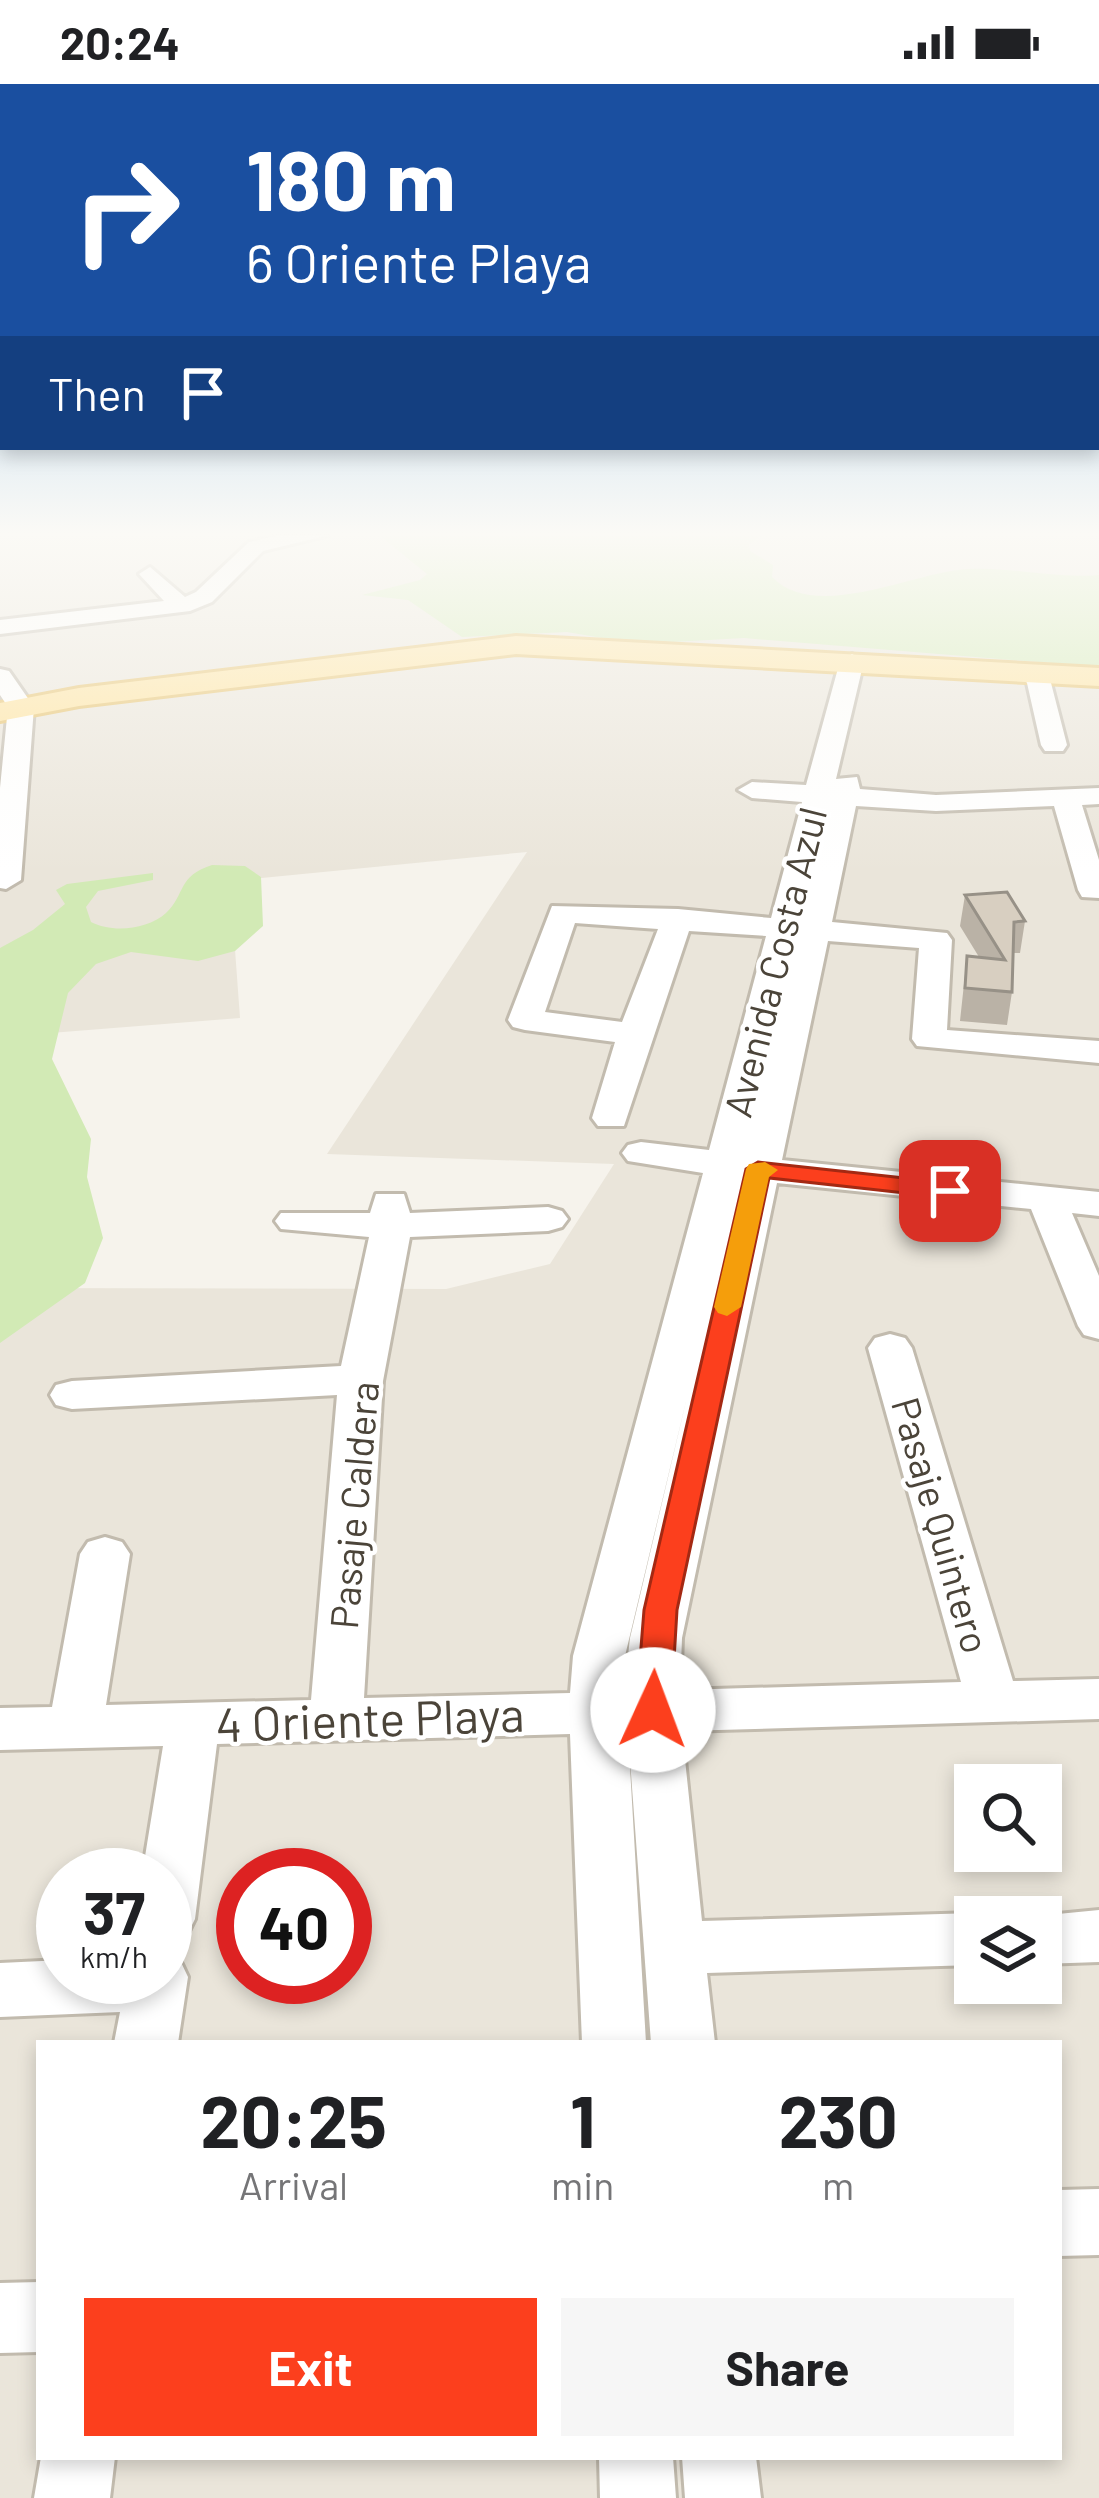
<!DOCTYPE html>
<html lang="en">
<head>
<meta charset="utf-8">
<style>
	:root { --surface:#fff; --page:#f6f6f6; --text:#202124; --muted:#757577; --accent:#fc3f1d }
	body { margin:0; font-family:Barlow,sans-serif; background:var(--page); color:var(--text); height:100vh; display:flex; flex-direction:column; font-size:45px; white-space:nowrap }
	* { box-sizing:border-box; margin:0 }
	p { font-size:39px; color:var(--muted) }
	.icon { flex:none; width:66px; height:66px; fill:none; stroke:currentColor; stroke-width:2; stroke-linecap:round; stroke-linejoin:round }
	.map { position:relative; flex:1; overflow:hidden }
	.sheet { position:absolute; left:36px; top:1956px; width:1026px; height:420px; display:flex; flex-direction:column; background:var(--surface); border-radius:0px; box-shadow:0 6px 18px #0003 }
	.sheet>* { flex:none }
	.banner { position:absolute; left:0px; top:0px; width:1101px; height:366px; box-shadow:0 6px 18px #0003; background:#1a4fa0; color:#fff; overflow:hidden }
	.controls { position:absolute; left:954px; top:1680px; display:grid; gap:24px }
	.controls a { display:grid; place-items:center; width:108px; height:108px; border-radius:0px; background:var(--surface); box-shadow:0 6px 18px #0003; font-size:60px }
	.speed { position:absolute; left:36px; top:1764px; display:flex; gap:24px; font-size:60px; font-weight:700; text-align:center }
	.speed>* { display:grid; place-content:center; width:156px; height:156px; border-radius:50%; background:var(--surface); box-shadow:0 6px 18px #0003; line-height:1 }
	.speed small { font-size:30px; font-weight:400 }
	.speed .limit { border:18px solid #d22; background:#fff; color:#111 }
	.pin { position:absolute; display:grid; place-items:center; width:102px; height:102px; color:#fff; margin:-51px; border-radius:24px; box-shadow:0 6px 18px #0006 }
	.me { position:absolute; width:132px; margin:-66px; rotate:2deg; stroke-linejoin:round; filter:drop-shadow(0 0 9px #0008) }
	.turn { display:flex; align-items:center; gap:42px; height:252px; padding:0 48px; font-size:54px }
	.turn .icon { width:156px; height:156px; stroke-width:2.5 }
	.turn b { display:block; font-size:84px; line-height:102px }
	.then { display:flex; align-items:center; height:114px; padding:0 48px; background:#0003; gap:24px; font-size:45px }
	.eta { display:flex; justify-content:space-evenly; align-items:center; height:204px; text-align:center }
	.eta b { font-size:72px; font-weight:700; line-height:84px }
	.primary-button { display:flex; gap:24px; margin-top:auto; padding:24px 48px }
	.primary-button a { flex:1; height:138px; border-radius:0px; background:var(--accent); color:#fff; font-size:48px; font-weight:700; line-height:138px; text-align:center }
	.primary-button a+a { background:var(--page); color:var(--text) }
	.status { display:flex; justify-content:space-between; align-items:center; height:84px; padding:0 60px; background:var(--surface); direction:ltr }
	.status svg { height:33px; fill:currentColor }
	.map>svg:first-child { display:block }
	.residential { fill:#eae5da; fill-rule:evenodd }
	.green { fill:#d2eab5 }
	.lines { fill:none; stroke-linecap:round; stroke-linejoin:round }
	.minor-casing { stroke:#c2bbae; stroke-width:6 }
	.major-casing { stroke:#e6c16a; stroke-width:6 }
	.minor { fill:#fff; fill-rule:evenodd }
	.major { fill:#ffe39c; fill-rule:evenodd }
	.wall { fill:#bab2a6 }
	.building { fill:#d8cfc1; stroke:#979187; stroke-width:3 }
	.route { fill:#fc3f1d; stroke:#a42913; stroke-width:3 }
	.slow { fill:#f59e0b }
	.labels { text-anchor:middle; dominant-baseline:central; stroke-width:9; stroke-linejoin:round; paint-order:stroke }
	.street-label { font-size:39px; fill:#4b4439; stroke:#fff }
	.near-street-label { font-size:48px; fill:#4b4439; stroke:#fff }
</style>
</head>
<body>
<div class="status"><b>20:24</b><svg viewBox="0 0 49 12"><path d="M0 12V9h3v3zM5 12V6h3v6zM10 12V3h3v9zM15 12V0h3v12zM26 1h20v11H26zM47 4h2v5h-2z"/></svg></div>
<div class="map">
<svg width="1099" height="2414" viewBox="0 0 1099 2414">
	<rect width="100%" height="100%" fill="#f6f3ec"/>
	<path class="residential" d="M 0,451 L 1099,451 L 1099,2414 L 0,2414 L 0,1208 L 11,1204 L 446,1205 L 550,1180 L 614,1080 L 327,1070 L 527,768 L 230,797 L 240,934 L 0,953 ZM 975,1701 L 1041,1701 L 1041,1767 L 975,1767 ZM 63,1791 L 165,1791 L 165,1893 L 63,1893 ZM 243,1791 L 345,1791 L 345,1893 L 243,1893 ZM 975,1833 L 1041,1833 L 1041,1899 L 975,1899 ZM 39,1959 L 1059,1959 L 1059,2373 L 39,2373 Z"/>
	<path class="green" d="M 379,451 L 763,451 L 749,460 L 750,467 L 773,481 L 772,493 C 817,539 915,487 969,485 C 1013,483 1056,495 1099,491 L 1099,583 L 744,554 L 637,560 L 567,548 L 462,553 L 408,516 L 362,511 L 420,496 L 427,490 Z
		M 212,781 L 245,782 L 261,793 L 263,842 L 235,867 L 198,877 L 131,868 L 96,880 L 68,909 L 52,975 L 91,1055 L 87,1093 L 103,1154 L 85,1199 L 0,1259 L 0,864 L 33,846 L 65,820 L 56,806 L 67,800 L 153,789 L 153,796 L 98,807 L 86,823 L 91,838 C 112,849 147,846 166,829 C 186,810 177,792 212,781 Z"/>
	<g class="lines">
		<defs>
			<path id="minor" d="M 281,451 L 329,451 L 263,467 L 212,518 L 190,527 L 0,550 L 0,536 L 164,517 L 139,490 L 150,483 L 185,513 L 196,508 L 249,458 Z
				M 852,570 L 864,577 L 836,695 L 857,693 L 860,705 L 936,711 L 1099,704 L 1099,720 L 1082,721 L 1099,776 L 1099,814 L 1082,813 L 1078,806 L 1054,722 L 936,727 L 856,722 L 832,838 L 947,849 L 952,856 L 947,946 L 1099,957 L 1099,979 L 917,962 L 912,955 L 919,864 L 828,857 L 782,1076 L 1099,1108 L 1099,1132 L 1072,1129 L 1099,1192 L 1099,1255 L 1084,1251 L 1078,1242 L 1031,1125 L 777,1099 L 682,1554 L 680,1606 L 961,1598 L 868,1264 L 875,1254 L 890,1250 L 905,1254 L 912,1264 L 1013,1597 L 1099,1595 L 1099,1635 L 682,1647 L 702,1837 L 975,1829 L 986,1833 L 975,1833 L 975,1881 L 707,1889 L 715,1959 L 651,1959 L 628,1649 L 646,1959 L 582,1959 L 570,1650 L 217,1660 L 195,1835 L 186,1853 L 165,1860 L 165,1791 L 142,1791 L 163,1662 L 0,1666 L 0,1624 L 52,1623 L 80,1470 L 88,1458 L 105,1453 L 122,1458 L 130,1470 L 106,1621 L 311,1616 L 337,1311 L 72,1325 L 56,1321 L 50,1311 L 56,1301 L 72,1297 L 341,1282 L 369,1153 L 281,1145 L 275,1137 L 281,1129 L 370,1129 L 376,1110 L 404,1110 L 410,1129 L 548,1123 L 562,1127 L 568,1135 L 562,1143 L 548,1147 L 410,1153 L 383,1297 L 364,1614 L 570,1609 L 573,1572 L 703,1089 L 628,1077 L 622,1069 L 628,1061 L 641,1058 L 709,1066 L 766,852 L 689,847 L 624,1042 L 598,1042 L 592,1034 L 615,958 L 525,946 L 513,943 L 508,936 L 552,822 L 678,825 L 771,834 L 802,718 L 752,714 L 738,706 L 752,698 L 806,701 L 840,577 ZM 575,839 L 658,845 L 622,938 L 545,928 ZM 688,1309 L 630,1554 L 624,1607 L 625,1572 Z
				M 1032,582 L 1041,584 L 1051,599 L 1067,661 L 1063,667 L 1045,667 L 1041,661 L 1027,599 L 1020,589 Z
				M 0,585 L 9,587 L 34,623 L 21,796 L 6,805 L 0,804 L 0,704 L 8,623 L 0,611 Z
				M 1099,1826 L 1099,1878 L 1041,1880 L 1041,1833 L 1027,1833 Z
				M 165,1869 L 179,1874 L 188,1893 L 178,1959 L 114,1959 L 120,1928 L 0,1933 L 0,1879 L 63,1876 L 63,1893 L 165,1893 Z
				M 1099,2105 L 1099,2171 L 1059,2172 L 1059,2106 Z
				M 39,2198 L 39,2268 L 0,2269 L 0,2199 Z
				M 41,2373 L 115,2373 L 110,2414 L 34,2414 Z
				M 599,2373 L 673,2373 L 676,2414 L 600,2414 Z
				M 682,2373 L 756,2373 L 761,2414 L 685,2414 Z"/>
			<path id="major" d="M 516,552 L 1099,584 L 1099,602 L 516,570 L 79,622 L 0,637 L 0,619 L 79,604 Z"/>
		</defs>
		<use href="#minor" class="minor-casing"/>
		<use href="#major" class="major-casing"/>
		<use href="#minor" class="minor"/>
		<use href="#major" class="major"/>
	</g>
	<path class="wall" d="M 965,811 L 1025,837 L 1020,869 L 1013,869 L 1012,908 L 1007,941 L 960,937 L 967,872 L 979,873 L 960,842 Z"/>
	<path class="building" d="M 1007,808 L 1025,837 L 1014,838 L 1012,908 L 965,904 L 967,872 L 1005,876 L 965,811 Z"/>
	<linearGradient id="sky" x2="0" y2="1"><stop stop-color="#8fc1ec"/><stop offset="0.57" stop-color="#fbfaf6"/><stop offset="1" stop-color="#fbfaf6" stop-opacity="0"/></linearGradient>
	<rect width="1099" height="789" fill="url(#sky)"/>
	<path class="route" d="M 758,1078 L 950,1099 L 962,1107 L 950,1114 L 769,1094 L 677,1526 L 671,1626 L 665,1635 L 653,1639 L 641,1635 L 636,1626 L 644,1526 L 746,1085 Z"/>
	<path class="slow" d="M 765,1078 L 778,1086 L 769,1093 L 741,1223 L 727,1232 L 718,1229 L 714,1223 L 746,1085 L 749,1080 Z"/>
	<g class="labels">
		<g class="street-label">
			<text transform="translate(774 878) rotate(-76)">Avenida Costa Azul</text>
			<text transform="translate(353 1421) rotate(-85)">Pasaje Caldera</text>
			<text transform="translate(942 1441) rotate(74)">Pasaje Quintero</text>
		</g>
		<g class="near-street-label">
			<text transform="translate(370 1634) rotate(-2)">4 Oriente Playa</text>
		</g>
	</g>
</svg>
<div class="controls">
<a><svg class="icon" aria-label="search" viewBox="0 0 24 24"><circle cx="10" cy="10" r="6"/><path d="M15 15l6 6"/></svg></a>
<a><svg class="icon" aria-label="layers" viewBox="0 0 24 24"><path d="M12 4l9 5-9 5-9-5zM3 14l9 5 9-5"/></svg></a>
</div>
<div class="speed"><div>37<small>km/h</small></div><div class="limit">40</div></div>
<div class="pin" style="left:950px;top:1107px;background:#d93025"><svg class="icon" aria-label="arrive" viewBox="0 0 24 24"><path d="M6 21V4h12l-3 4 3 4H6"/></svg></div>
<svg class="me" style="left:653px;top:1626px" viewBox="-20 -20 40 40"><circle r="19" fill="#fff"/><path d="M0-13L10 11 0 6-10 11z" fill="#fc3f1d"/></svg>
<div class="banner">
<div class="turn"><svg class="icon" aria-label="right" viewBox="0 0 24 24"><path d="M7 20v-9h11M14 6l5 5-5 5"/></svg><div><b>180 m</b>6 Oriente Playa</div></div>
<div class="then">Then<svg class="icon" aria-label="arrive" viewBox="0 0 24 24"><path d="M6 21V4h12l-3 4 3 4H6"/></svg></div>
</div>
<section class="sheet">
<div class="eta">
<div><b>20:25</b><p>Arrival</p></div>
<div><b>1</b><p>min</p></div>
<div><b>230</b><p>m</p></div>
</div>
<div class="primary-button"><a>Exit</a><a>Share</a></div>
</section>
</div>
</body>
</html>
